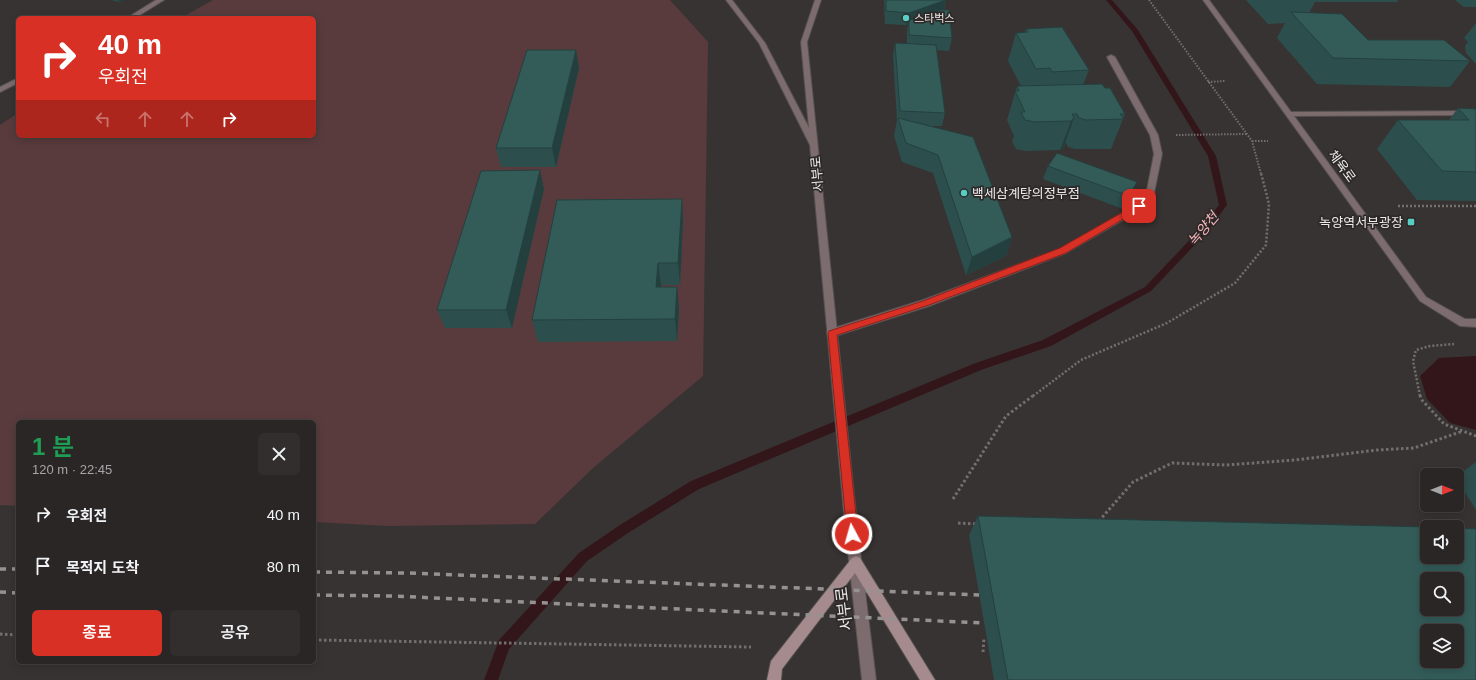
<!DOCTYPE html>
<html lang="ko">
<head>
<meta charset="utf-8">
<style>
	:root { --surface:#2a2626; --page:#322e2e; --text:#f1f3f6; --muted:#a5a5a7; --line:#464343; --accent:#d93025 }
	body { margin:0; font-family:Helvetica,"Noto Sans KR",sans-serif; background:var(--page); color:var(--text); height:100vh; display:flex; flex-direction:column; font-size:15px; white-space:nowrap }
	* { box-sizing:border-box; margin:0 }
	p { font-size:13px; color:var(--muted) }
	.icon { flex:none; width:22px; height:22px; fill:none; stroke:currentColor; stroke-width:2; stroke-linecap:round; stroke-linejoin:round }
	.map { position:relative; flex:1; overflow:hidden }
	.drawer { position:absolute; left:16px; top:420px; width:300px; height:244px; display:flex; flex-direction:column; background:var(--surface); border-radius:6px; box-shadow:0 2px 10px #0003,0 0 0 1px var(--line) }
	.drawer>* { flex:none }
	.guide { position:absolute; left:16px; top:16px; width:300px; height:122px; border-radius:6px; box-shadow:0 2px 10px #0003,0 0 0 1px var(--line); background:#d93025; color:#fff; overflow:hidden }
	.needle { width:26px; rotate:90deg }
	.controls { position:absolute; left:1420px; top:468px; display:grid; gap:8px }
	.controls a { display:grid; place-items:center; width:44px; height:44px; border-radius:6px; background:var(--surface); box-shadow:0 2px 10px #0003,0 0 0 1px var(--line); font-size:20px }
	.pin { position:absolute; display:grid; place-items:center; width:34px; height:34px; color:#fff; margin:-17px; border-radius:8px; box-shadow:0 2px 6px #0006 }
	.me { position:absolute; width:44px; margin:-22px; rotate:354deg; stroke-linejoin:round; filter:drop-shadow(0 0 3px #0008) }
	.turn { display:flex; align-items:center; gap:14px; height:84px; padding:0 16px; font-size:18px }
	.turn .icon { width:52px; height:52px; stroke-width:2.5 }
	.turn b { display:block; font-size:28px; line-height:34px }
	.lanes { display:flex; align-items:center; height:38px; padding:0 16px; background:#0003; justify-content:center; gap:20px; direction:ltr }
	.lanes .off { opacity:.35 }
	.round { display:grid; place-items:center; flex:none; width:42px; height:42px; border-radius:6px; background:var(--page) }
	.summary { display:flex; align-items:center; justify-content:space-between; height:68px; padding:0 16px }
	h1 { font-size:24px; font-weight:600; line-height:30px; color:#1e9e55 }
	.primary-button { display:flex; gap:8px; margin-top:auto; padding:8px 16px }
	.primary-button a { flex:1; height:46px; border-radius:6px; background:var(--accent); color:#fff; font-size:16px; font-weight:600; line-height:46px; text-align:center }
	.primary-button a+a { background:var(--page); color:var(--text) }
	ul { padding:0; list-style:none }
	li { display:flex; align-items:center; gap:12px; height:52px; padding:0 16px }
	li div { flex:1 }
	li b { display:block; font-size:15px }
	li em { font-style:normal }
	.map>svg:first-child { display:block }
	.green { fill:#593b3d }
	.water { fill:#331619 }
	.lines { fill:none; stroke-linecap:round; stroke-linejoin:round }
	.stream { fill:#331619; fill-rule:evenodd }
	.service-casing { stroke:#555050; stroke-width:2 }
	.minor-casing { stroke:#555050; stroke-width:2 }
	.tertiary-casing { stroke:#555050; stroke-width:2 }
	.secondary-casing { stroke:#555050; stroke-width:2 }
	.path-far2 { stroke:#736f6f; stroke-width:2; stroke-dasharray:1.5 1.5; stroke-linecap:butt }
	.path-far1 { stroke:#736f6f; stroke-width:2.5; stroke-dasharray:2 2; stroke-linecap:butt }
	.path { stroke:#736f6f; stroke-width:3; stroke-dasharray:2.5 2.5; stroke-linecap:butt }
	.service { fill:#7d6c6d; fill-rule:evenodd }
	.minor { fill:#7d6c6d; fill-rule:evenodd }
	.tertiary { fill:#7d6c6d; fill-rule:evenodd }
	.secondary { fill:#a58b8d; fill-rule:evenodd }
	.rail { stroke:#969292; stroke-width:3.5; stroke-dasharray:6 6; stroke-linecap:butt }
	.wall { fill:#2c4f4d }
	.shaded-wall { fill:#24403e }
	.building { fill:#335c59; stroke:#24403e; fill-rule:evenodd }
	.route { fill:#d93025; stroke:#8d1f18 }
	.poi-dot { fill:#56cec4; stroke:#2e2929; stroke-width:1.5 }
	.labels { text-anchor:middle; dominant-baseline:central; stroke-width:3.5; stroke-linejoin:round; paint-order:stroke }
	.far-poi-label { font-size:11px; fill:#ece9e9; stroke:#2e2929; text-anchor:start }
	.street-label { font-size:13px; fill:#ece9e9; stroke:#2e2929 }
	.poi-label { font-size:13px; fill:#ece9e9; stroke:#2e2929; text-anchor:start }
	.water-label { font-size:14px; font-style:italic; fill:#f8b6bb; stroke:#2e2929 }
	.near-street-label { font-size:16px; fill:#ece9e9; stroke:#2e2929 }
</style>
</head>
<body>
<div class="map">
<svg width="1476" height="680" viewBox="0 0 1476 680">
	<rect width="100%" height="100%" fill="#383333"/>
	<path class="green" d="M 213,0 L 670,0 L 708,42 L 703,376 L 593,468 L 535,524 L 389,526 L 314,522 L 314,422 L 18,422 L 18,506 L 0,505 L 0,125 L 18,113 L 18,136 L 314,136 L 314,18 L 181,18 Z"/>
	<path class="water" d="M 1476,356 L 1476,430 L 1450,423 L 1427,399 L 1420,376 L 1439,358 Z"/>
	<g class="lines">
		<path class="stream" d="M 1106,0 L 1112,0 L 1138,30 L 1216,156 L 1227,205 L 1207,232 L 1151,291 L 1051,346 L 981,370 L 699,489 L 628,533 L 587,561 L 509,649 L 498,680 L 484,680 L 499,640 L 579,553 L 620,525 L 691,481 L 973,364 L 1043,340 L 1145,287 L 1201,228 L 1219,205 L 1208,156 L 1132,31 Z"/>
		<defs>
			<path id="service" d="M 1111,55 L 1115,57 L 1158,135 L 1162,154 L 1152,203 L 1066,253 L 929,306 L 832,337 L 828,336 L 827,333 L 828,330 L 923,300 L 1060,249 L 1145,200 L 1154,154 L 1150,135 L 1107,57 Z"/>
			<path id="minor" d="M 156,0 L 164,0 L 135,18 L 127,18 Z
				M 1203,0 L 1209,0 L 1291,112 L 1476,111 L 1476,115 L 1294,116 L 1426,297 L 1465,319 L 1476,319 L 1476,327 L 1460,326 L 1420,301 Z
				M 18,78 L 18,83 L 0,92 L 0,87 Z"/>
			<path id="tertiary" d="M 726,0 L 732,0 L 765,43 L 809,128 L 801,42 L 815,0 L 821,0 L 807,42 L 858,534 L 876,680 L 862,680 L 846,534 L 810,145 L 759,43 Z"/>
			<path id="secondary" d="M 856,556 L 860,558 L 935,680 L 920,680 L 855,573 L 782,669 L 781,680 L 767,680 L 771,661 L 852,558 Z"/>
		</defs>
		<use href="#service" class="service-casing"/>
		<use href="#minor" class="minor-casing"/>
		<use href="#tertiary" class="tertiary-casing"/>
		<use href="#secondary" class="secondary-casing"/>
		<path class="path-far2" d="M 1149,0 L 1252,141 L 1261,174
			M 1208,82 L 1225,81
			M 1176,135 L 1247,134
			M 1252,141 L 1268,141"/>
		<path class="path-far1" d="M 1398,206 L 1476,206
			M 1033,396 L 1081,360 L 1167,323 L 1235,283 L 1266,245 L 1269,204 L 1261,173
			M 1420,396 L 1413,361 L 1416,350 L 1430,346 L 1454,344"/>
		<path class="path" d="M 1420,395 L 1421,399 L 1444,424 L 1476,436
			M 953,499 L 1006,416 L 1034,395
			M 1099,521 L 1133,482 L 1172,463 L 1226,465 L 1295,460 L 1377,450 L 1414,448 L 1463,431
			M 958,523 L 977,524
			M 0,634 L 18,635
			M 314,640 L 751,647
			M 983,652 L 984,638"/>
		<use href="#service" class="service"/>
		<use href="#minor" class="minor"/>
		<use href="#tertiary" class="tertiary"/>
		<use href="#secondary" class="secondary"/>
		<path class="rail" d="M 0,569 L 18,569
			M 314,572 L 407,573 L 979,595
			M 0,592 L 18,593
			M 314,595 L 392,596 L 984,623"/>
	</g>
	<path class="wall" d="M 111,0 L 123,0 L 119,2 Z
		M 884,0 L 946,0 L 944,10 L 952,38 L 949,51 L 936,50 L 945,113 L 942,126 L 928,126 L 1012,237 L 1006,256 L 966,275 L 933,173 L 902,162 L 894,136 L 897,120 L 893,56 L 895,43 L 907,43 L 907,32 L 908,25 L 906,25 L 885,24 Z
		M 1246,0 L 1398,0 L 1397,2 L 1315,2 L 1309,13 L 1368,40 L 1470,61 L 1450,87 L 1317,84 L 1277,38 L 1285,23 L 1268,24 Z
		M 1455,0 L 1476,0 L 1476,7 L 1464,7 Z
		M 1476,23 L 1476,64 L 1466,53 L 1465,46 L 1468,42 L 1464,38 Z
		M 1026,29 L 1089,70 L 1083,85 L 1105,88 L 1125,114 L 1111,149 L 1075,149 L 1068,147 L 1066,143 L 1065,143 L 1064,147 L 1060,150 L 1025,151 L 1016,149 L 1012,141 L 1014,136 L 1007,120 L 1017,86 L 1021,86 L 1008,61 L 1016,33 L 1025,32 Z
		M 576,50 L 579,68 L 556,167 L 501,167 L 496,148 Z
		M 1458,108 L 1476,109 L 1476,201 L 1417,200 L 1377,149 L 1398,120 L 1449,120 Z
		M 1048,166 L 1131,195 L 1123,209 L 1043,179 Z
		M 544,189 L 512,328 L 445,328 L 437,310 Z
		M 682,199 L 683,221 L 680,285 L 661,285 L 661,287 L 677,287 L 679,309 L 677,341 L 538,342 L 532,320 Z
		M 1476,462 L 1476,510 L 1457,480 L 1457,476 Z
		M 978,516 L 1476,680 L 994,680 L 969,535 Z"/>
	<path class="shaded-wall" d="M 118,0 L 123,0 L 119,2 Z
		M 946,0 L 943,13 L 909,24 L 909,20 L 908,25 L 906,25 L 909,13 Z
		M 576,50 L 579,68 L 556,167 L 552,148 Z
		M 1074,118 L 1064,147 L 1060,150 L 1071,121 Z
		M 540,170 L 544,189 L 512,328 L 506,310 Z
		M 1137,182 L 1131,195 L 1123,209 L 1129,196 Z
		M 682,199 L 683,221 L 680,285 L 678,263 Z
		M 1012,237 L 1006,256 L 966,275 L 972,257 Z
		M 658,263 L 661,285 L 659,309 L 656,287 Z
		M 677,287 L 679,309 L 677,341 L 675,319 Z"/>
	<path class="building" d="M 886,0 L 946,0 L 909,13 L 886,11 Z
		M 940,10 L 949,10 L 952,38 L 909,35 L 909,20 L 934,16 L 935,12 Z
		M 1291,12 L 1342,14 L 1368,40 L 1444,40 L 1470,61 L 1333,58 Z
		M 1062,27 L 1089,70 L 1052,72 L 1050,68 L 1036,69 L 1016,33 L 1028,32 L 1026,29 Z
		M 895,43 L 936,45 L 945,113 L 900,111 Z
		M 527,50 L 576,50 L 552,148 L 496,148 Z
		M 1102,84 L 1105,88 L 1110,88 L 1125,114 L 1120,114 L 1124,119 L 1086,120 L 1079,118 L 1077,114 L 1072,114 L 1074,118 L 1071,121 L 1035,122 L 1025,120 L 1021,112 L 1025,112 L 1015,91 L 1019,91 L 1017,86 Z
		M 1458,108 L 1476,109 L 1476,172 L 1442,171 L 1398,120 L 1469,120 Z
		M 898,118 L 973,137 L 1012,237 L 972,257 L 938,155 L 906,143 Z
		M 1057,153 L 1137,182 L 1129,196 L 1048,166 Z
		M 540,170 L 506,310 L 437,310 L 481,171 Z
		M 682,199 L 678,263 L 658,263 L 656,287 L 677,287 L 675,319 L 532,320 L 557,200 Z
		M 978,516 L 1427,527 L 1427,557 L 1457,557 L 1457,528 L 1476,529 L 1476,680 L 1008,680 ZM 1427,579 L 1457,579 L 1457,609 L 1427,609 ZM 1427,631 L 1457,631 L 1457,661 L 1427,661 Z"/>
	<path class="route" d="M 1139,203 L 1143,206 L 1142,208 L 1066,253 L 929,305 L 837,335 L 858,534 L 856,537 L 852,539 L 848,537 L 847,534 L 828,333 L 829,331 L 923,301 L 1060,248 Z"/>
	<g class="poi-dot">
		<circle cx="906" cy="18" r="4"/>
		<circle cx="964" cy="193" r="4"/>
		<rect x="1407" y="218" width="8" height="8" rx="2"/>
	</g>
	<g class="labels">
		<g class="far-poi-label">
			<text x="914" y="18">스타벅스</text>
		</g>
		<g class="street-label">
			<text transform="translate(1342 166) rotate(54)">체육로</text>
			<text transform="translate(817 174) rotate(-95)">서부로</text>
		</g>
		<g class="poi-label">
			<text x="972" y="193">백세삼계탕의정부점</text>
			<text x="1403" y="222" text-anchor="end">녹양역서부광장</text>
		</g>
		<g class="water-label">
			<text transform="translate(1203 229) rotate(-50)">녹양천</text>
		</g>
		<g class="near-street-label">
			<text transform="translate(844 609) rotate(-97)">서부로</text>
		</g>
	</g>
</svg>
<div class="controls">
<a><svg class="needle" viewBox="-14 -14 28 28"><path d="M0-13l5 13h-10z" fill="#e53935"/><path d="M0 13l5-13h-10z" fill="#a5a5a7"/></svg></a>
<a><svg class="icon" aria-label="sound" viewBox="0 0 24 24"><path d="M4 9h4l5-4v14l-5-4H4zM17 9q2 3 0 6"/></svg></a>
<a><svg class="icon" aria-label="search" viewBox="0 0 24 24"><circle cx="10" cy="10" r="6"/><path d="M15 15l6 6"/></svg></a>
<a><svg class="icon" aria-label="layers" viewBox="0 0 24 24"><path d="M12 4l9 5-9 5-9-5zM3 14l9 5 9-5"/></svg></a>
</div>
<div class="pin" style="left:1139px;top:206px;background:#d93025"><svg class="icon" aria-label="arrive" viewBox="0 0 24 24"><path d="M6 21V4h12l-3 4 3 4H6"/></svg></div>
<svg class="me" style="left:852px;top:534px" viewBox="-20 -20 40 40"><circle r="17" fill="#d93025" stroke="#fff" stroke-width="3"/><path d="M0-11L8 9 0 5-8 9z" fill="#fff"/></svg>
<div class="guide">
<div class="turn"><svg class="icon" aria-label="right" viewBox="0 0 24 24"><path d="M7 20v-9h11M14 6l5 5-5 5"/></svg><div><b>40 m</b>우회전</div></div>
<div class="lanes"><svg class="icon off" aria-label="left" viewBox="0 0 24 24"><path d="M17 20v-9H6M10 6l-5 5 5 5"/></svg><svg class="icon off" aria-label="ahead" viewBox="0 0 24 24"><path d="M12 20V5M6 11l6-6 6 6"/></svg><svg class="icon off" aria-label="ahead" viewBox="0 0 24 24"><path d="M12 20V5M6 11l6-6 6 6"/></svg><svg class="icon" aria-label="right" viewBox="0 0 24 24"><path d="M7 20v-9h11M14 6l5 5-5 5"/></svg></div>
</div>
<section class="drawer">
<div class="summary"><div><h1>1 분</h1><p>120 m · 22:45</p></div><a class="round"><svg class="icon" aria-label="close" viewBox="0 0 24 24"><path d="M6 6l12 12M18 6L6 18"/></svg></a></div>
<ul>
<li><svg class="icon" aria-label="right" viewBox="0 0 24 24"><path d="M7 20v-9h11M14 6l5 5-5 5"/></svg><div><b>우회전</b></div><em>40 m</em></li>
<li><svg class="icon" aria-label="arrive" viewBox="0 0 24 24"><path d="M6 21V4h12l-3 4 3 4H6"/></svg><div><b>목적지 도착</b></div><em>80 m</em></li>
</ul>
<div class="primary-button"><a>종료</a><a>공유</a></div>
</section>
</div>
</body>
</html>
